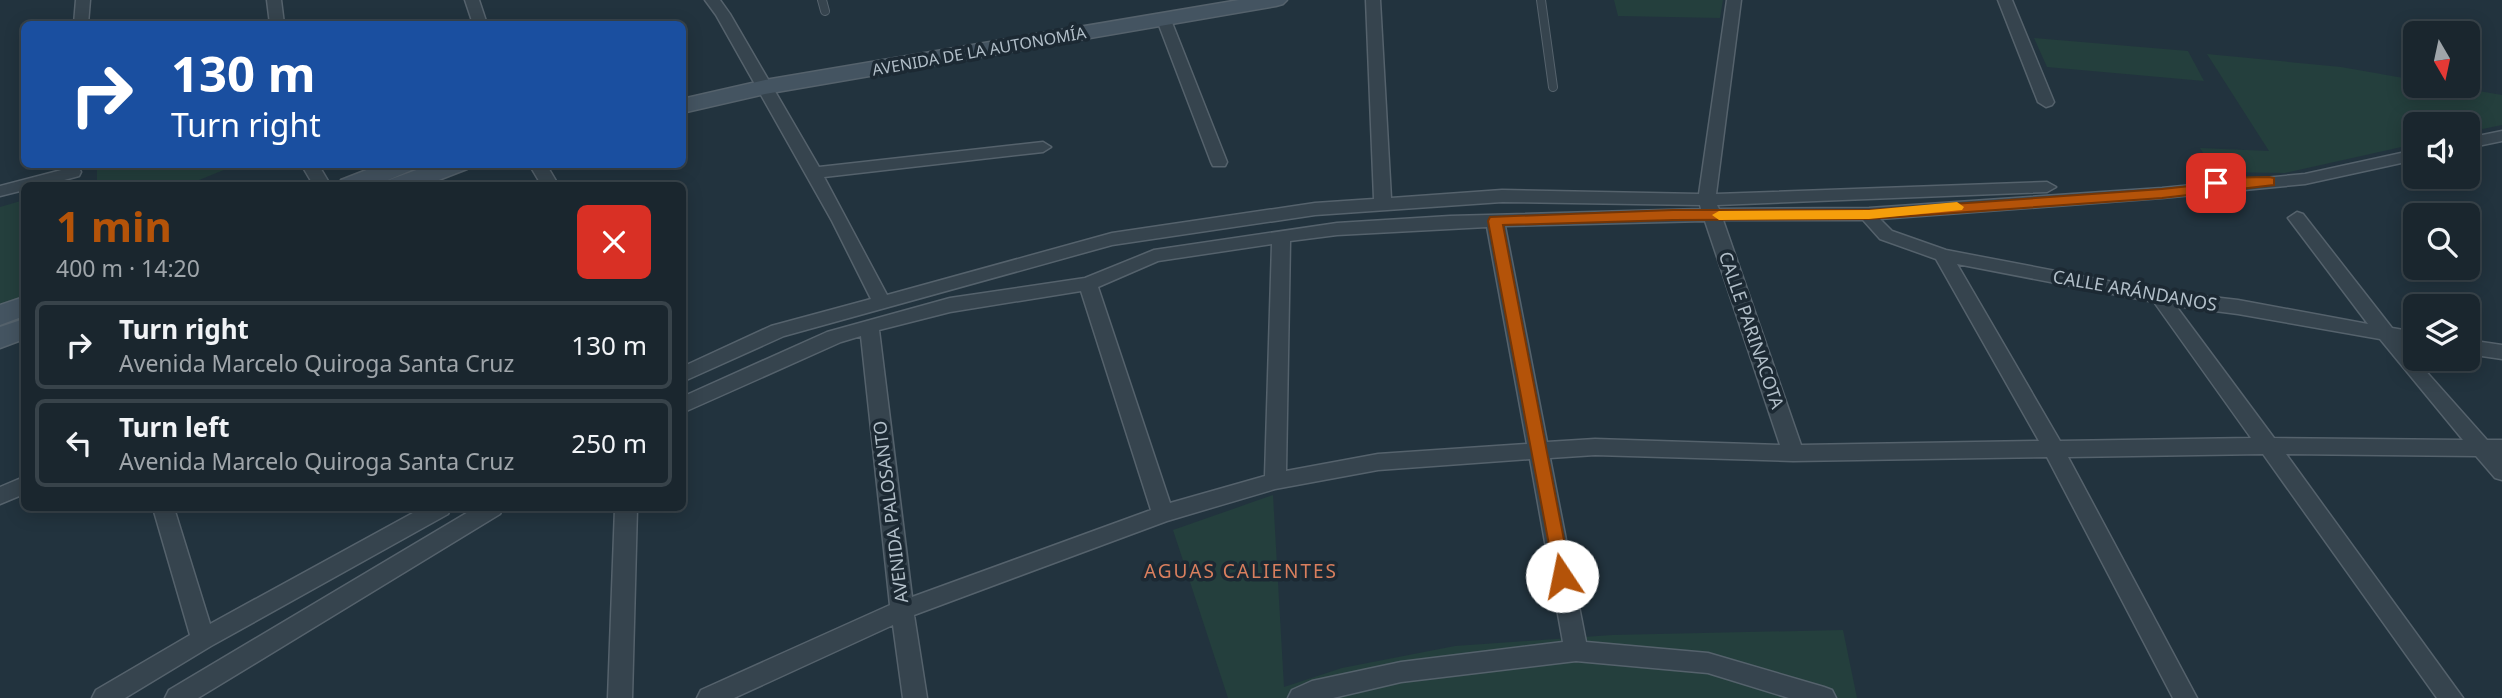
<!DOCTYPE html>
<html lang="en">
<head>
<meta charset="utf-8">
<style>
	:root { --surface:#1a262e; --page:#27323a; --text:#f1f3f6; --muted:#9fa5aa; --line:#38434a; --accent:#b45309 }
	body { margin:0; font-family:"Noto Sans",sans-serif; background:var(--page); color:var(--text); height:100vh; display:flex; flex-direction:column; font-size:26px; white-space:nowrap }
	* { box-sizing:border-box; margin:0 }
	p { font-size:23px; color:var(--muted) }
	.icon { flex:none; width:38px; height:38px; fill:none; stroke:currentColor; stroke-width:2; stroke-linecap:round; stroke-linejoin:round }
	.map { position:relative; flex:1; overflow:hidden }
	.drawer { position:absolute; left:21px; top:182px; width:665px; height:329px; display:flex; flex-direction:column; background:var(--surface); border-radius:10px; box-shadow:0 4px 18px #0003,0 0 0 2px var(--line) }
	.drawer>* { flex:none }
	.banner { position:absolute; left:21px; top:21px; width:665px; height:147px; border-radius:10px; box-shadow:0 4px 18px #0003,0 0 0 2px var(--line); background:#1a4fa0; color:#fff; overflow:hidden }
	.needle { width:46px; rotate:171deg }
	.tools { position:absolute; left:2403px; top:21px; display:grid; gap:14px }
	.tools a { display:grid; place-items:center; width:77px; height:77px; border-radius:10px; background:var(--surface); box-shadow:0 4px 18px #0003,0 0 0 2px var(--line); font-size:35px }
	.pin { position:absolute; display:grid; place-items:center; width:60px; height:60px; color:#fff; margin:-30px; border-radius:14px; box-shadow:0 4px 10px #0006 }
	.me { position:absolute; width:77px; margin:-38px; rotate:349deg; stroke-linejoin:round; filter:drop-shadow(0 0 5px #0008) }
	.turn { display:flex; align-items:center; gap:24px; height:147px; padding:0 35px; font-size:32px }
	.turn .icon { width:91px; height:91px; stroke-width:2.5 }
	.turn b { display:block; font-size:49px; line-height:60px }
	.round { display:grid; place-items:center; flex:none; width:74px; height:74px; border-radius:10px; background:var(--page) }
	.overview { display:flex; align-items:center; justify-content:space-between; height:119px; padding:0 35px }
	h1 { font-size:42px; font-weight:700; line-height:52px; color:var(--accent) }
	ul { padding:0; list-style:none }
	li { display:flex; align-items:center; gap:21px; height:88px; margin:0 14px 10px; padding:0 21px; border:4px solid var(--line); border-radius:10px }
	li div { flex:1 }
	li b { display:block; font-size:26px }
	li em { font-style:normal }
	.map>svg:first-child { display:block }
	.green { fill:#243f3d }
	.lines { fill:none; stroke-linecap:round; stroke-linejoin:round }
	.lane-casing { stroke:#55626c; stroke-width:10 }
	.street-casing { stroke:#55626c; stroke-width:3 }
	.secondary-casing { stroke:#55626c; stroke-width:3 }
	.lane { stroke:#36444e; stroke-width:8 }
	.street { fill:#36444e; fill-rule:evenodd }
	.secondary { fill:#445461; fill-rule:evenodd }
	.route { fill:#b45309; stroke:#753606; stroke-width:2 }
	.slow { fill:#f59e0b }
	.labels { text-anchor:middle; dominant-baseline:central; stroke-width:7; stroke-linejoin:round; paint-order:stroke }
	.far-street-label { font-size:16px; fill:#b2bfc9; stroke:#1c2933 }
	.street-label { font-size:18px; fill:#b2bfc9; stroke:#1c2933 }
	.neighbourhood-label { font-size:19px; letter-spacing:2px; fill:#d97f5e; stroke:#1c2933 }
</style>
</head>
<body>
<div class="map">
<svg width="2502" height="698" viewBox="0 0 2502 698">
	<rect width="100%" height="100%" fill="#22333e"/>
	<path class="green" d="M 1614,0 L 1723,0 L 1720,18 L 1618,16 Z
		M 2034,38 L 2188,51 L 2204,81 L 2047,67 Z
		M 2207,54 L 2341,67 L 2415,80 L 2415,86 L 2450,86 L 2502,95 L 2502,125 L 2468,132 L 2468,124 L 2415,124 L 2415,144 L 2285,173 L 2215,172 L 2200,148 L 2269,151 Z
		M 97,165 L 97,164 L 236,165 L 187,185 L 97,186 Z
		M 24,200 L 24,302 L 0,310 L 0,207 Z
		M 1273,495 L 1284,687 L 1342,668 L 1455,646 L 1612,635 L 1843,630 L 1857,698 L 1228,698 L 1173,530 Z"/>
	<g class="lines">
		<defs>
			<path id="lane" d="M 822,0 L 825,11
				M 1541,0 L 1553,87"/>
			<path id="street" d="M 76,0 L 90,0 L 88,24 L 74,24 Z
				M 267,0 L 281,0 L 284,24 L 270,24 Z
				M 465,0 L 479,0 L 487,24 L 473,24 Z
				M 705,0 L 720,0 L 730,14 L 819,167 L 1043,142 L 1051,147 L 1043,152 L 824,177 L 887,295 L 1112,233 L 1315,203 L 1374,199 L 1366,0 L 1380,0 L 1391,198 L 1502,190 L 1699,194 L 1727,0 L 1741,0 L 1716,194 L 2047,182 L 2056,187 L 2047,192 L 1717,205 L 1719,209 L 1869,208 L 2162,188 L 2305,174 L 2415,150 L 2415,160 L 2305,184 L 2162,198 L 1880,219 L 1892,231 L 1946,250 L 2160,291 L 2238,300 L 2368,324 L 2288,218 L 2297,212 L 2303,214 L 2392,328 L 2415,332 L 2415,346 L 2405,344 L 2415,359 L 2487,440 L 2502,440 L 2502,480 L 2495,478 L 2476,456 L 2286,454 L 2463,698 L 2437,698 L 2263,454 L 2068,457 L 2197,698 L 2173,698 L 2047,457 L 1793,461 L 1595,455 L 1550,458 L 1586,642 L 1708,653 L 1824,687 L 1832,690 L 1836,698 L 1789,698 L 1708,673 L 1576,661 L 1401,682 L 1333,698 L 1288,698 L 1292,690 L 1312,681 L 1401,662 L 1563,642 L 1530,459 L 1378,470 L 1275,489 L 1167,521 L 914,615 L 927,698 L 903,698 L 893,625 L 734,698 L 697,698 L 701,690 L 890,605 L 861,336 L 841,342 L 682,413 L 682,397 L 827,332 L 950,298 L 1085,278 L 1154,250 L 1337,223 L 1450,216 L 1701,209 L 1700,205 L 1502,202 L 1315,215 L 1112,245 L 784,336 L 682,382 L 682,367 L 771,326 L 871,299 L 832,221 L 716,15 ZM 1723,220 L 1863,220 L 1880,239 L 1936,259 L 2039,441 L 1801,445 ZM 1705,221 L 1780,445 L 1595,439 L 1547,442 L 1505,226 ZM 1487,227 L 1527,444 L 1378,454 L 1286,471 L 1290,241 L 1337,235 ZM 1272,244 L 1265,476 L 1170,503 L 1098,287 L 1158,261 ZM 1957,264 L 2154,302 L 2251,438 L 2060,441 ZM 1081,291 L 1151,510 L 912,597 L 879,330 L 950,312 ZM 2176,306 L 2238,314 L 2380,339 L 2463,440 L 2274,438 Z
				M 1998,0 L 2012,0 L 2054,102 L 2052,105 L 2046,107 L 2038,102 Z
				M 1164,16 L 1171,20 L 1227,162 L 1225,166 L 1213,166 L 1211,162 L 1157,20 Z
				M 2502,131 L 2502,141 L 2468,148 L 2468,138 Z
				M 301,164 L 318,164 L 331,186 L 314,186 Z
				M 529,164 L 546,164 L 559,186 L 542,186 Z
				M 73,167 L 79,168 L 81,172 L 79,176 L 42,186 L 24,186 L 24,190 L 0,196 L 0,186 Z
				M 2468,340 L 2502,345 L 2502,359 L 2468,354 Z
				M 24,477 L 24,494 L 0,504 L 0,487 Z
				M 153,508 L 174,508 L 210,624 L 422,508 L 451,508 L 448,514 L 211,646 L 125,698 L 92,698 L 96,690 L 190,635 Z
				M 475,508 L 503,508 L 500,514 L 198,698 L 165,698 L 169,690 Z
				M 615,508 L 637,508 L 632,698 L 608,698 Z"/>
			<path id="secondary" d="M 1239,0 L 1287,0 L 1283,4 L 1276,6 L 765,94 L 682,113 L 682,99 L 765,80 Z
				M 382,164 L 417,164 L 414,169 L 374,186 L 338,186 L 341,180 Z
				M 433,164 L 470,164 L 467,169 L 423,186 L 386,186 L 389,180 Z
				M 24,297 L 24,316 L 0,325 L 0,305 Z
				M 24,319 L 24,339 L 0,348 L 0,327 Z"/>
		</defs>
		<use href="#lane" class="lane-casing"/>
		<use href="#street" class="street-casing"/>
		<use href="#secondary" class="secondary-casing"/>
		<use href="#lane" class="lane"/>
		<use href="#street" class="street"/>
		<use href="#secondary" class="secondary"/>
	</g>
	<path class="route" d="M 2269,177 L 2274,178 L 2274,185 L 2162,198 L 1869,219 L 1673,220 L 1503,225 L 1571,576 L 1569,582 L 1562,584 L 1556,582 L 1488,221 L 1490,217 L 1673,210 L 1869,210 L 2162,189 L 2209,184 L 2216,178 Z"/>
	<path class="slow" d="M 1957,202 L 1964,207 L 1962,210 L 1869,219 L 1719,220 L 1712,215 L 1719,211 L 1869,210 Z"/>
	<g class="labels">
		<g class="far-street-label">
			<text transform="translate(979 51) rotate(-10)">AVENIDA DE LA AUTONOMÍA</text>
		</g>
		<g class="street-label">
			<text transform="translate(2135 290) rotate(10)">CALLE ARÁNDANOS</text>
			<text transform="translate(1752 330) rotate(71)">CALLE PARINACOTA</text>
			<text transform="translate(890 512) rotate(-97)">AVENIDA PALOSANTO</text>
		</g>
		<g class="neighbourhood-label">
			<text x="1241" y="571">AGUAS CALIENTES</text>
		</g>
	</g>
</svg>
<div class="tools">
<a><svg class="needle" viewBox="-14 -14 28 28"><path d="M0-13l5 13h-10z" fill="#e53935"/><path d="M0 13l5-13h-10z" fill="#9fa5aa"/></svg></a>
<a><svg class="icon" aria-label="sound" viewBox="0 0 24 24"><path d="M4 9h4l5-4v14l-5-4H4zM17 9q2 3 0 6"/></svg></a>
<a><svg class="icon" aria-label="search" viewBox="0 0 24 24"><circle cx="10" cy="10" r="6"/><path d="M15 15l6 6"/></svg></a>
<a><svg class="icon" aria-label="layers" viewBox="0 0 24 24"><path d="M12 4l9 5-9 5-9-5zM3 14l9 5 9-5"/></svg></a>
</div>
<div class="pin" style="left:2216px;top:183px;background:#d93025"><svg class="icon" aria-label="arrive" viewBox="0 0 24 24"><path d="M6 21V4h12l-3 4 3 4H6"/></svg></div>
<svg class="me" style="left:1562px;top:576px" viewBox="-20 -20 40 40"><circle r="19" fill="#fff"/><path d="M0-13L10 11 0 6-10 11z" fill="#b45309"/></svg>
<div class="banner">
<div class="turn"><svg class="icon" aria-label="right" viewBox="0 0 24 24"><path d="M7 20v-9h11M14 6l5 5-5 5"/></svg><div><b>130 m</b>Turn right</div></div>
</div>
<section class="drawer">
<div class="overview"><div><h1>1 min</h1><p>400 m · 14:20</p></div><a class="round" style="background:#d93025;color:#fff"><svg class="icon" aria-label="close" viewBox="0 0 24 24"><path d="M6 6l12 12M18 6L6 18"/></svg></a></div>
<ul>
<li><svg class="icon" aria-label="right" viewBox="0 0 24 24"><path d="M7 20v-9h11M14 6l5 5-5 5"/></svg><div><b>Turn right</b><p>Avenida Marcelo Quiroga Santa Cruz</p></div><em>130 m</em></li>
<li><svg class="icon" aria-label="left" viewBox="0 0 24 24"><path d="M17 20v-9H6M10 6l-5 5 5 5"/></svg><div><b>Turn left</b><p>Avenida Marcelo Quiroga Santa Cruz</p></div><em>250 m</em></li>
</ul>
</section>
</div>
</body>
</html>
